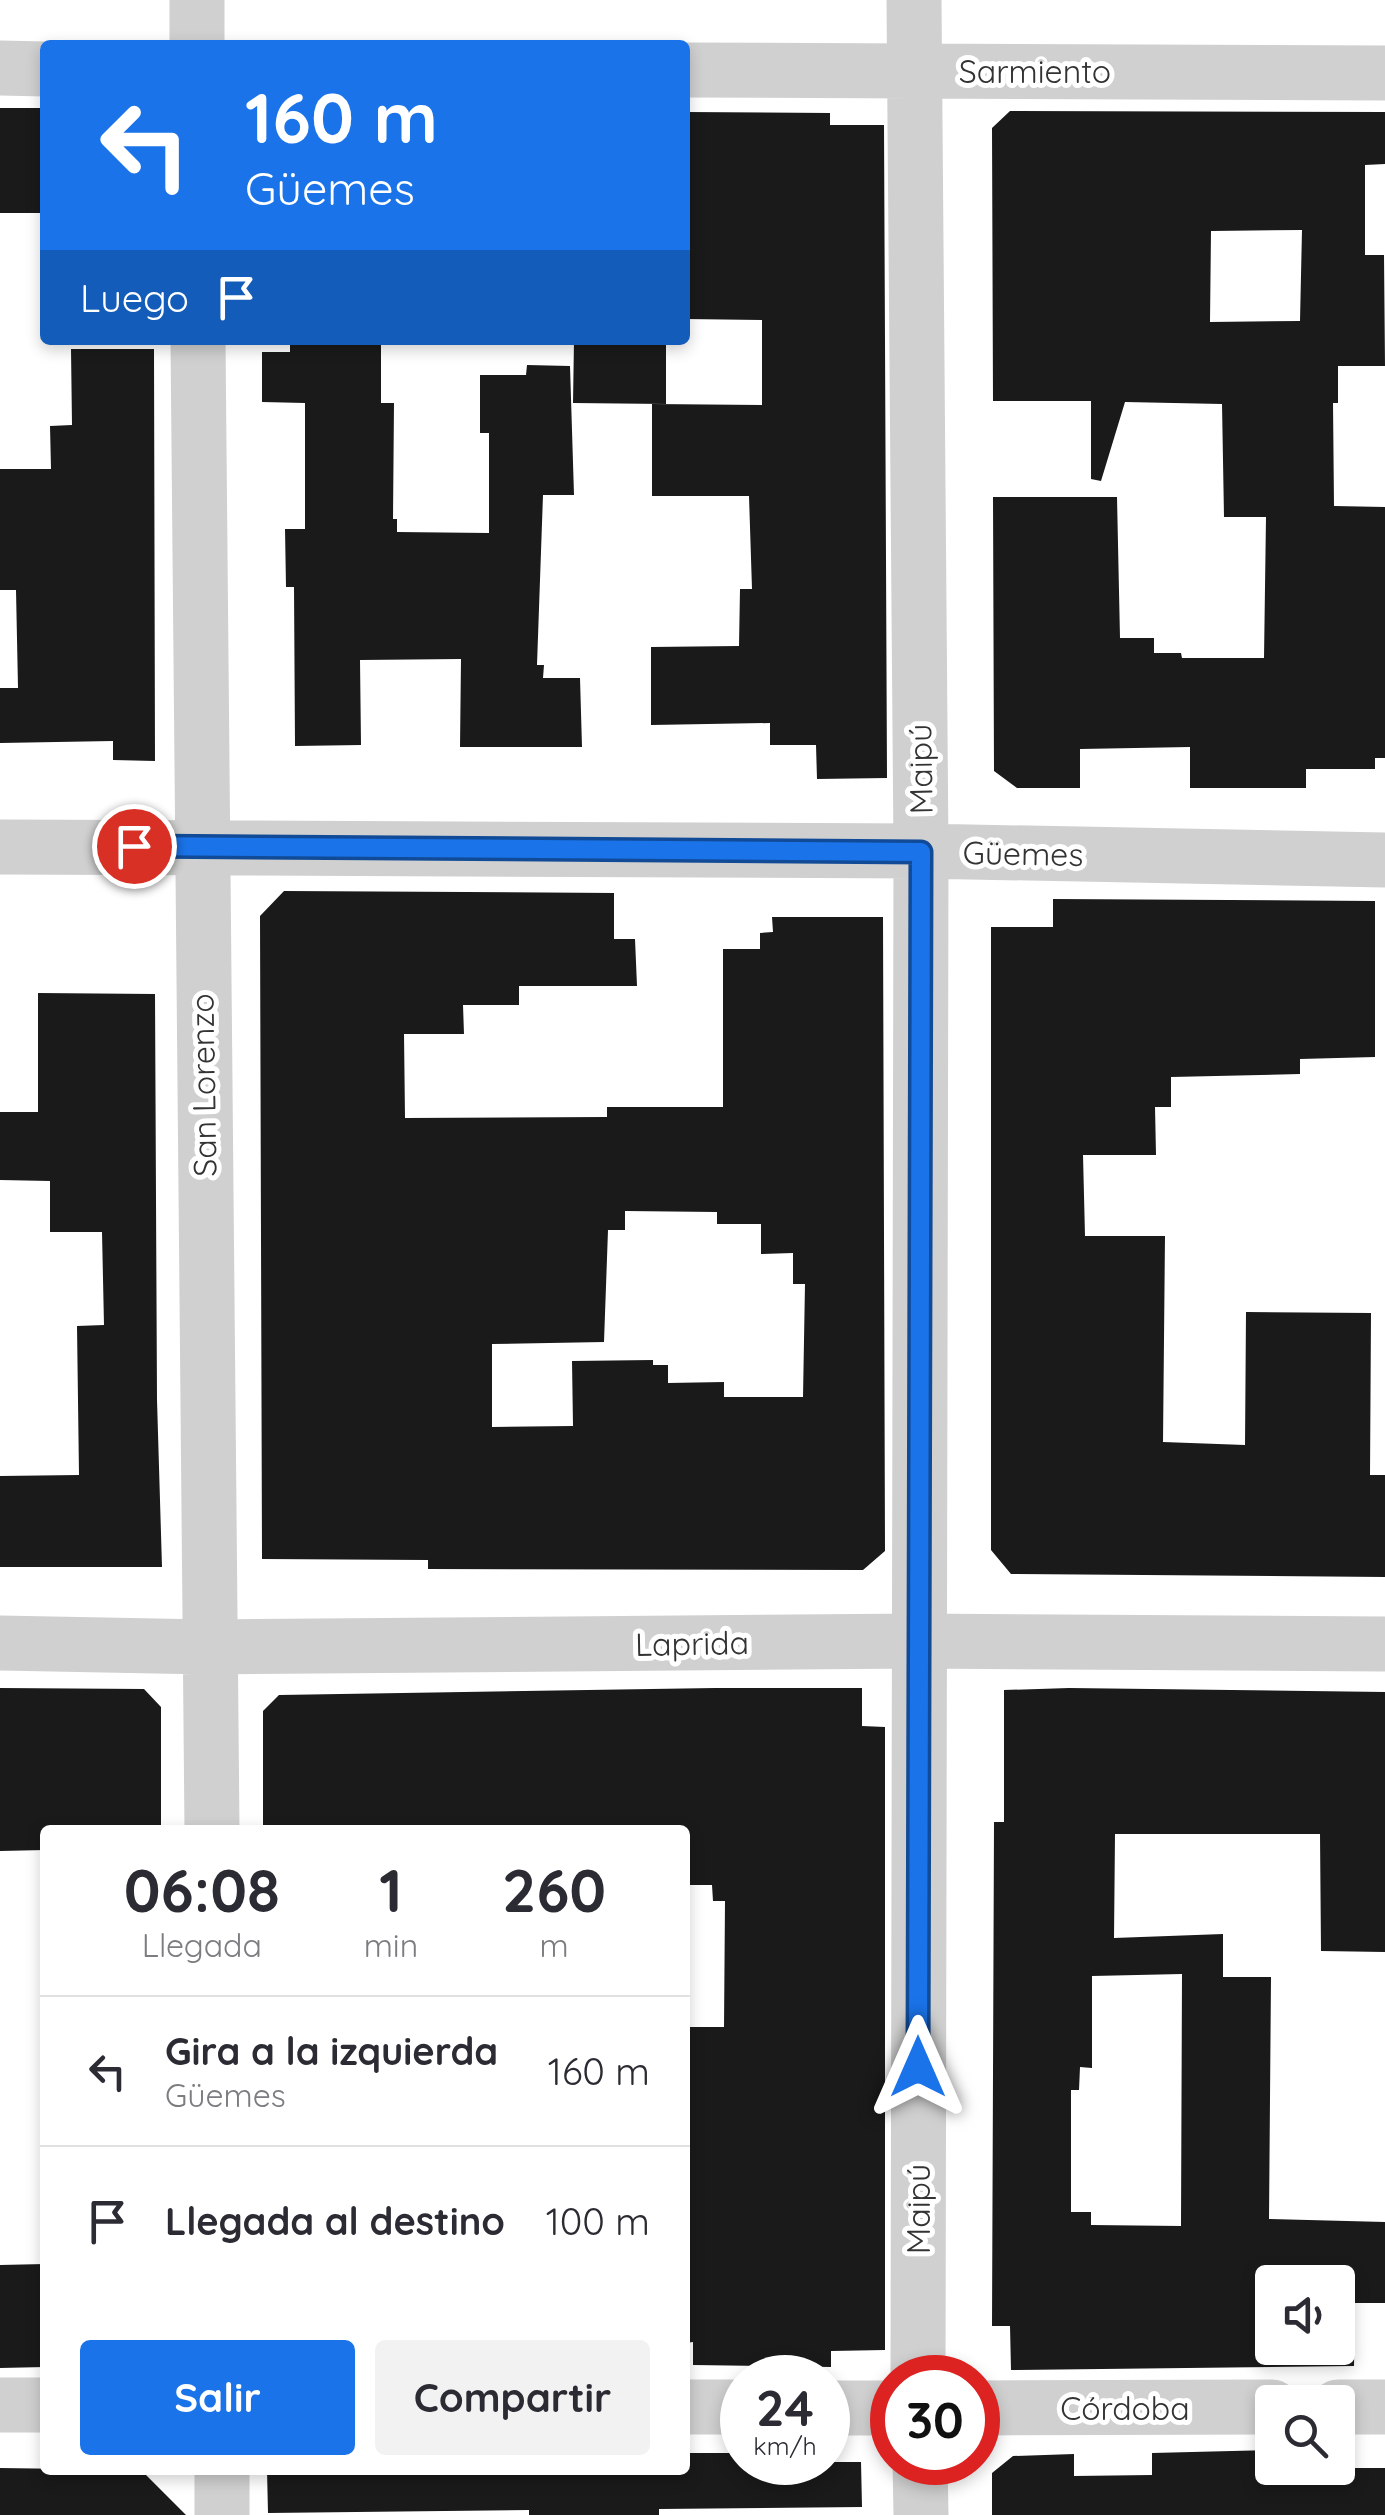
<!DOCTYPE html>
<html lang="es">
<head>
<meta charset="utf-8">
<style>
	:root { --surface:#fff; --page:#f2f2f3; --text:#2b2b33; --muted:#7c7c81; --line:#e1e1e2; --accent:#1a73e8 }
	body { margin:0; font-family:Quicksand,sans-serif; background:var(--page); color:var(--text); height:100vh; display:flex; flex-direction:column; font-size:38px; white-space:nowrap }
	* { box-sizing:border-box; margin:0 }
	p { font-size:32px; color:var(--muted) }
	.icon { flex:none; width:55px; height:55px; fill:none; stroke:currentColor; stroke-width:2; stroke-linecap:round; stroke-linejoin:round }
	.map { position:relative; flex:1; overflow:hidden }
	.side { position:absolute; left:40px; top:1825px; width:650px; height:650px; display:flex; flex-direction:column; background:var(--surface); border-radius:10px; box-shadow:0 5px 15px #0003 }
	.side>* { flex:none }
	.banner { position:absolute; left:40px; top:40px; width:650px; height:305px; border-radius:10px; box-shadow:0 5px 15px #0003; background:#1a73e8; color:#fff; overflow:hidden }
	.controls { position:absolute; left:1255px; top:2265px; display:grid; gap:20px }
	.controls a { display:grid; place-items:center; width:100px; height:100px; border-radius:10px; background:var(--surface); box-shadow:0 5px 15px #0003; font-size:50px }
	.speed { position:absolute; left:720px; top:2355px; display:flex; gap:20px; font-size:50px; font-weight:700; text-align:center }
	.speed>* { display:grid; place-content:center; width:130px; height:130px; border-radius:50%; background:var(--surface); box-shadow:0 5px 15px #0003; line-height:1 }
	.speed small { font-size:25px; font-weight:400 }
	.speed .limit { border:15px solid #d22; background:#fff; color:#111 }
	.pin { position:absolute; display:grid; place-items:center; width:85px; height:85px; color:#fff; margin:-42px; border:5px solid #fff; border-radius:50%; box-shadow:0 2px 10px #0007 }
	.me { position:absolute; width:110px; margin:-55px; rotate:0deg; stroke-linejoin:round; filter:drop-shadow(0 0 8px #0008) }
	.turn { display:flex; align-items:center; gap:35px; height:210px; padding:0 40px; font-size:45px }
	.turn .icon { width:130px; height:130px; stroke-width:2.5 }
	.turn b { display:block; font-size:70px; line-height:85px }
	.then { display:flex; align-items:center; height:95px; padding:0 40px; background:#0003; gap:20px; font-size:38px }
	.eta { display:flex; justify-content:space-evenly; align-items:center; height:170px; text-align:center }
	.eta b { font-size:60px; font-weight:700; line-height:70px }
	.action { display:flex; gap:20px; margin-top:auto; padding:20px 40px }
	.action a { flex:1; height:115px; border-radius:10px; background:var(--accent); color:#fff; font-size:40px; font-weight:700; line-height:115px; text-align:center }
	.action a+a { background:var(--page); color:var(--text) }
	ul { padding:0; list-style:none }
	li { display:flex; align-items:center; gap:30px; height:150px; padding:0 40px; border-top:2px solid var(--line) }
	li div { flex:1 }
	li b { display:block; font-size:38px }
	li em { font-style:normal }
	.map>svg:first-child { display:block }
	.building { fill:#1a1a1a; fill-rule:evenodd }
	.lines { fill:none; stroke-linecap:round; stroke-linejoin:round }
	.minor { stroke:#d0d0d0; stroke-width:55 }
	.route-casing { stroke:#114b97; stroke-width:25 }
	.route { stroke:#1a73e8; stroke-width:18 }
	.labels { text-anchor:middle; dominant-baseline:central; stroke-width:10; stroke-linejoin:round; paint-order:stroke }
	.street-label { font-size:32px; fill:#333; stroke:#fff }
</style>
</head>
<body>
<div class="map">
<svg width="1385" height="2515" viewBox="0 0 1385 2515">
	<rect width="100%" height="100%" fill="#fff"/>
	<path class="building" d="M 0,108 L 45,108 L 45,213 L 0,213 Z
		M 1010,111 L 1385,112 L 1385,164 L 1365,165 L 1365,255 L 1384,255 L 1385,366 L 1338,366 L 1338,403 L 1333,403 L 1334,506 L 1385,507 L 1385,758 L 1375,758 L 1375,769 L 1306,769 L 1306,788 L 1190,788 L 1190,747 L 1080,749 L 1080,788 L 1017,788 L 994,771 L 993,497 L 1117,497 L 1120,638 L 1154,638 L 1154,653 L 1181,653 L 1182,658 L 1264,658 L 1266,517 L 1224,517 L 1222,404 L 1125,402 L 1101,481 L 1091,479 L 1091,401 L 993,401 L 992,128 ZM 1302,230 L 1300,321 L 1210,322 L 1211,231 Z
		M 685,112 L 830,113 L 830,125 L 884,125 L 887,778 L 817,779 L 816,745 L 770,745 L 770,723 L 651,725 L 651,647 L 739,646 L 740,589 L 752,589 L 749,496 L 652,496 L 652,404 L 762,405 L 762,320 L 685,319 Z
		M 290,340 L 381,340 L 381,403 L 394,403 L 393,519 L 397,519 L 397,532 L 489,533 L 489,433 L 480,433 L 480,375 L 526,375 L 527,365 L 570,366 L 574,495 L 543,495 L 537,665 L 544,665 L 543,678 L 580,678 L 582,747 L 460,747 L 461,659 L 360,660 L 361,745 L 295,746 L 294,587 L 286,587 L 285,529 L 305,529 L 305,403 L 262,402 L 262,352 L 290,352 Z
		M 574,340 L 666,340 L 666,404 L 573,403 Z
		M 71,349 L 154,349 L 155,761 L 113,760 L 113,741 L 0,743 L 0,688 L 18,688 L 16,590 L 0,590 L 0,469 L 51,469 L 50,426 L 72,425 Z
		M 284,891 L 614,893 L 614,939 L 635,939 L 637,986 L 519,986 L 519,1005 L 463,1005 L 464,1034 L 404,1034 L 405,1118 L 607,1117 L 607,1107 L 723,1107 L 723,949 L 760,949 L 760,933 L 773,932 L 772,917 L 883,917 L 885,1551 L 863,1570 L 428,1569 L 428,1560 L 262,1559 L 260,916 ZM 625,1211 L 717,1212 L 717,1224 L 761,1224 L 761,1254 L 793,1253 L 793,1284 L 805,1284 L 803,1397 L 724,1397 L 724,1382 L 668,1383 L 668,1365 L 653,1365 L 653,1360 L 572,1361 L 573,1426 L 492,1427 L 492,1344 L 604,1342 L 608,1230 L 625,1230 Z
		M 1053,899 L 1375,901 L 1375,1057 L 1300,1059 L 1300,1074 L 1171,1077 L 1171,1107 L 1155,1107 L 1156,1155 L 1083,1155 L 1085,1236 L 1165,1236 L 1163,1442 L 1245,1445 L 1246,1312 L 1371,1313 L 1370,1475 L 1385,1475 L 1385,1577 L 1011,1574 L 991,1550 L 991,927 L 1053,927 Z
		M 38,993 L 155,994 L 157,1400 L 162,1567 L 0,1567 L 0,1476 L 79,1475 L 77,1326 L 104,1325 L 102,1232 L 50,1232 L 50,1181 L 0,1180 L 0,1112 L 38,1112 Z
		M 0,1688 L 144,1689 L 161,1707 L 161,1830 L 45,1830 L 45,1850 L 0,1851 Z
		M 715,1688 L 862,1688 L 862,1726 L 885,1727 L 885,2350 L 831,2351 L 831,2367 L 693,2365 L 693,2342 L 685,2343 L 685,2027 L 724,2027 L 725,1901 L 713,1901 L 712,1885 L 685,1885 L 685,1830 L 263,1830 L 263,1711 L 279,1695 Z
		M 1069,1688 L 1385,1692 L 1385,1952 L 1321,1951 L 1320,1834 L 1115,1834 L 1114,1938 L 1223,1934 L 1223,1977 L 1271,1977 L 1269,2219 L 1385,2222 L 1385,2303 L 1355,2303 L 1354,2366 L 1011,2370 L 1010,2326 L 992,2326 L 994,1822 L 1004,1822 L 1004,1690 ZM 1182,1974 L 1181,2226 L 1091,2225 L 1091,2212 L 1071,2212 L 1071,2090 L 1079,2090 L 1080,2067 L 1092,2068 L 1092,1976 ZM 1272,2282 L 1338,2282 L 1338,2348 L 1272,2348 Z
		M 45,2264 L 45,2367 L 0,2368 L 0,2265 Z
		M 1272,2450 L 1272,2468 L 1385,2468 L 1385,2515 L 992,2515 L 992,2473 L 1013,2456 L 1074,2454 L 1074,2476 L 1152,2475 L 1152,2453 Z
		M 685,2453 L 742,2453 L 742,2462 L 861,2462 L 862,2507 L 659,2509 L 659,2515 L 529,2515 L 529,2510 L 268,2513 L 267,2470 L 685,2470 Z
		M 0,2468 L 141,2470 L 186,2515 L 0,2515 Z"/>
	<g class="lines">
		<path class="minor" d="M 914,0 L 921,851 L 918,2378
			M 197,45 L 197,0
			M 0,68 L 45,69
			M 685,70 L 1385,73
			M 198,340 L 212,1830
			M 0,847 L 921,851 L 1385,860
			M 0,1643 L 208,1647 L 918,1641 L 1385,1644
			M 0,2405 L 45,2405
			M 685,2407 L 742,2407
			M 1338,2407 L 1385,2407
			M 828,2408 L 892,2408
			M 978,2408 L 1272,2407
			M 920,2462 L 921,2515
			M 222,2515 L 222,2470"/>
	</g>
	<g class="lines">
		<defs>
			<path id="route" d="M 134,846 L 921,852 L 918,2067"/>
		</defs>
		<use href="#route" class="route-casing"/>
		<use href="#route" class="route"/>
	</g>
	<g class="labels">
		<g class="street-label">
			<text x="1035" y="71">Sarmiento</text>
			<text transform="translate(920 769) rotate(-91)">Maipú</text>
			<text transform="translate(1023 853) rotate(1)">Güemes</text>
			<text transform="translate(203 1085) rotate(-91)">San Lorenzo</text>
			<text transform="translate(692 1643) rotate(-1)">Laprida</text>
			<text transform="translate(918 2209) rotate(-90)">Maipú</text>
			<text x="1125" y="2408">Córdoba</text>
		</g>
	</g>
</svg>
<div class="controls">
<a><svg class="icon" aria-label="sound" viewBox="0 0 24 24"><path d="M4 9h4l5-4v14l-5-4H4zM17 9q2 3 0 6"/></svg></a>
<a><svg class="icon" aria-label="search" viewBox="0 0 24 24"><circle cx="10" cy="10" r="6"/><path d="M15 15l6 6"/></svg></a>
</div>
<div class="speed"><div>24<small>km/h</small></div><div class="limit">30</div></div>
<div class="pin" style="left:134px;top:846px;background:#d93025"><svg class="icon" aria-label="arrive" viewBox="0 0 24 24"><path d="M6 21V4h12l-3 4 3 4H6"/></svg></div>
<svg class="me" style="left:918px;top:2067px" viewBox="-20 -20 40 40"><path d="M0-17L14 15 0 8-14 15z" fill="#1a73e8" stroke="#fff" stroke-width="4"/></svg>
<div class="banner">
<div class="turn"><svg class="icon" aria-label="left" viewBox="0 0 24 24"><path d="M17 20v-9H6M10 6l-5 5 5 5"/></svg><div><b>160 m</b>Güemes</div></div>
<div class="then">Luego<svg class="icon" aria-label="arrive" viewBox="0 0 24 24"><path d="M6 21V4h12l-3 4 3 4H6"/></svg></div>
</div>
<section class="side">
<div class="eta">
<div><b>06:08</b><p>Llegada</p></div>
<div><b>1</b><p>min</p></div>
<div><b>260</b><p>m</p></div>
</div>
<ul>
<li><svg class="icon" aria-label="left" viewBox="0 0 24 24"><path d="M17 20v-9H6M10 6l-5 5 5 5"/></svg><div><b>Gira a la izquierda</b><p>Güemes</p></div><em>160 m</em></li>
<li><svg class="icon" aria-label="arrive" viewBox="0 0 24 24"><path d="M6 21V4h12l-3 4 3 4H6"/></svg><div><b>Llegada al destino</b></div><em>100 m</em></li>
</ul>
<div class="action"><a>Salir</a><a>Compartir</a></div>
</section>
</div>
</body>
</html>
